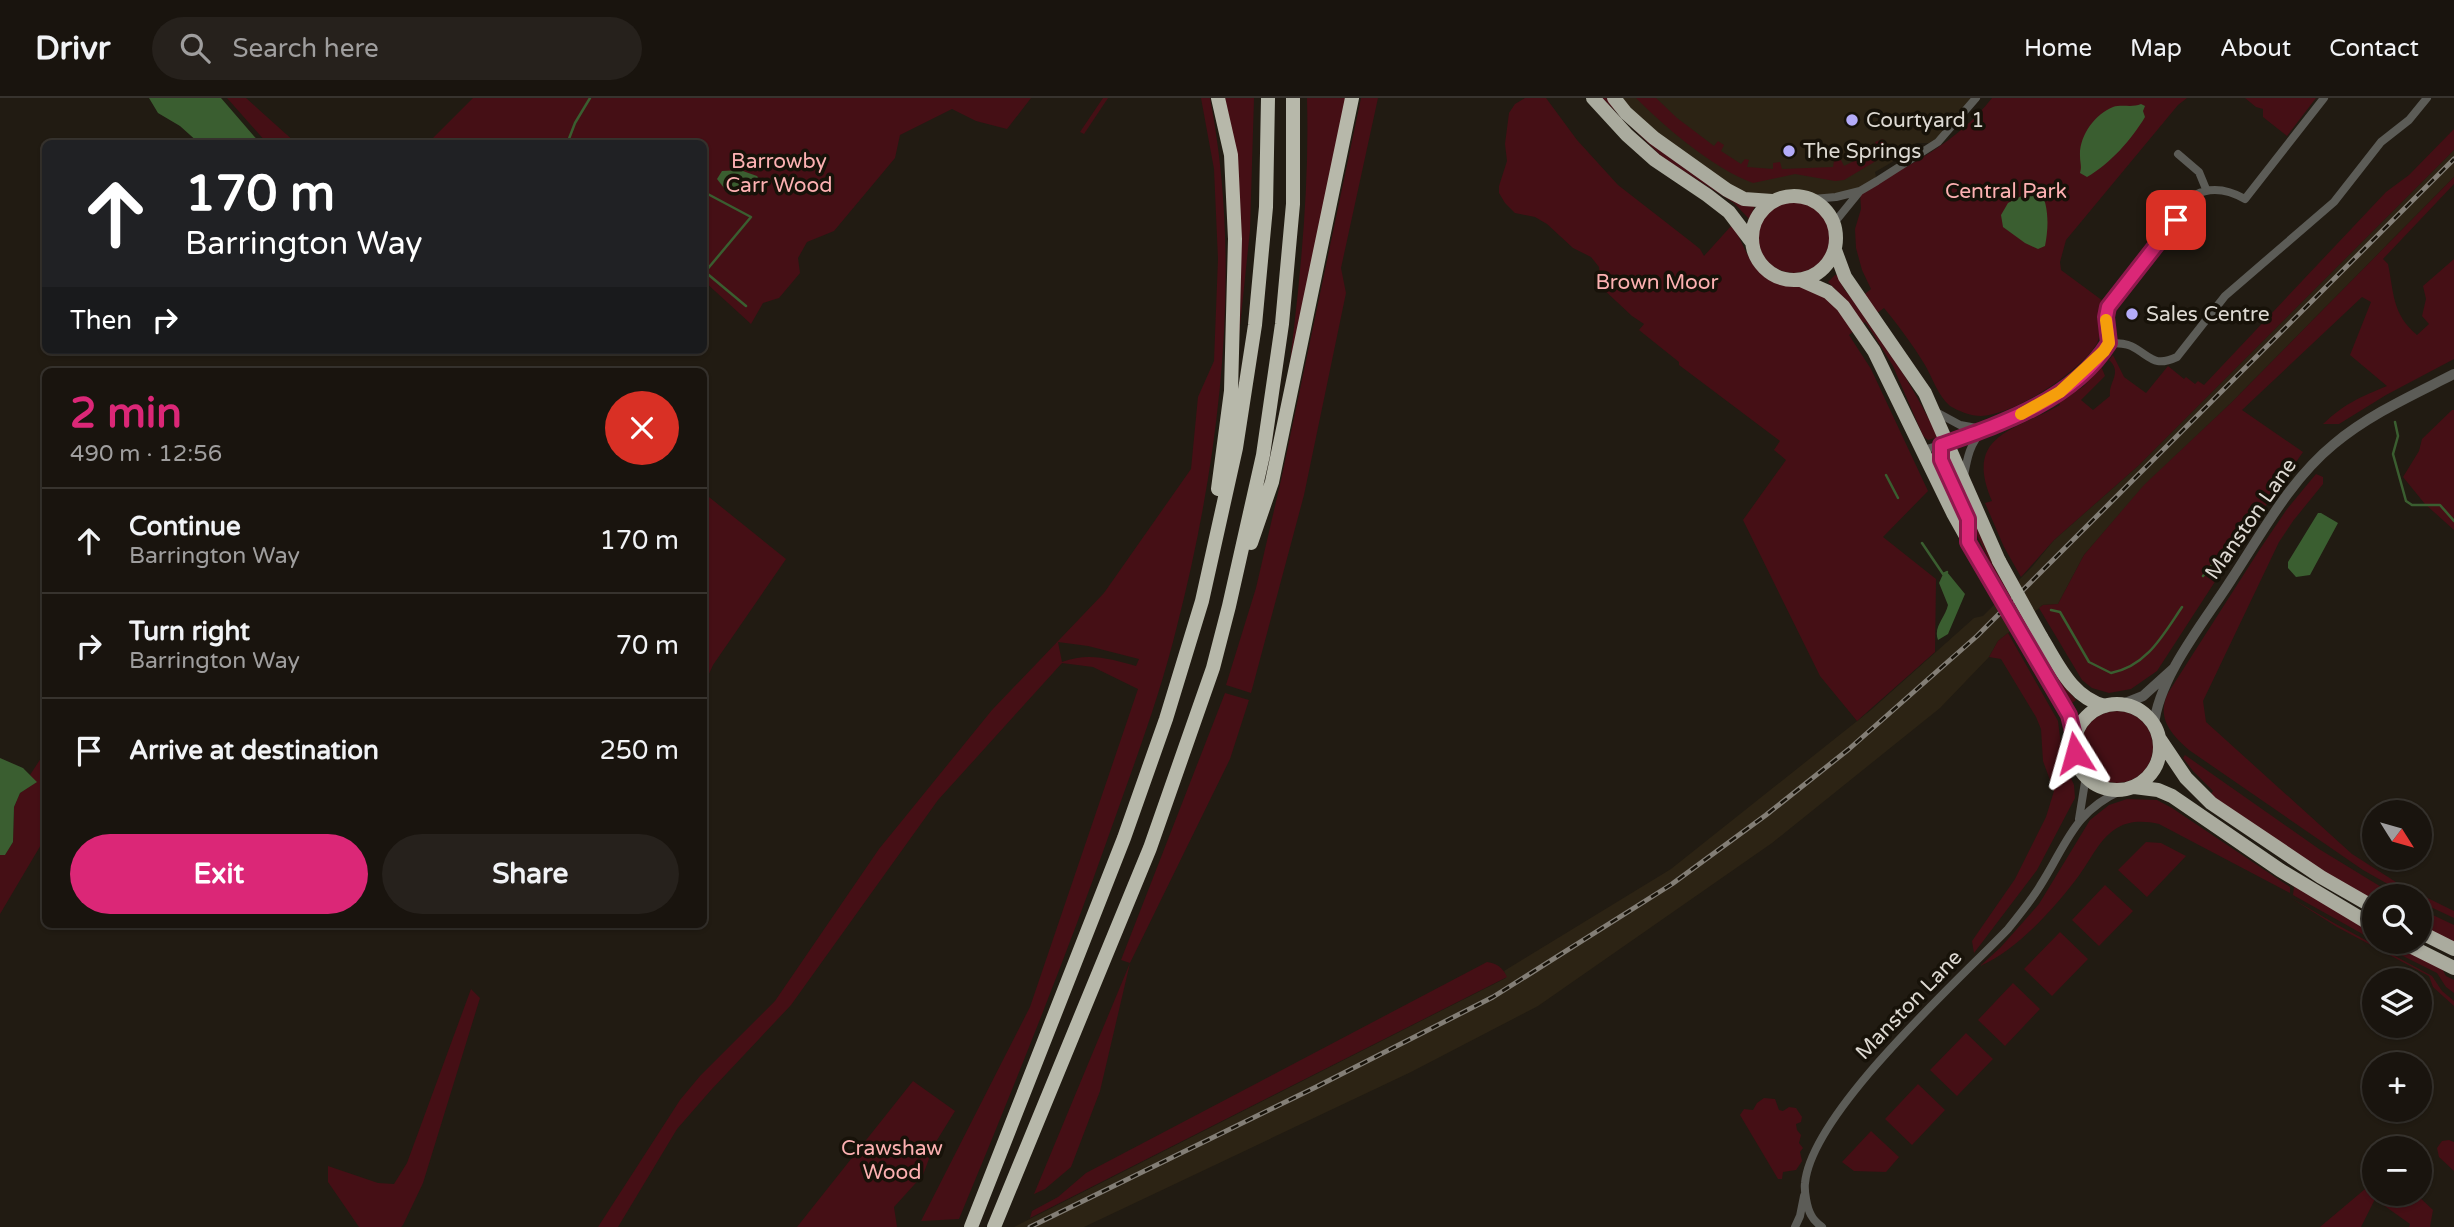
<!DOCTYPE html>
<html lang="en">
<head>
<meta charset="utf-8">
<style>
	:root { --surface:#19140e; --page:#26211c; --text:#f1f3f6; --muted:#9f9e9e; --line:#37332e; --accent:#db2777 }
	body { margin:0; font-family:"Varela Round",sans-serif; background:var(--page); color:var(--text); height:100vh; display:flex; flex-direction:column; font-size:26px; white-space:nowrap }
	* { box-sizing:border-box; margin:0 }
	p { font-size:23px; color:var(--muted) }
	.icon { flex:none; width:38px; height:38px; fill:none; stroke:currentColor; stroke-width:2; stroke-linecap:round; stroke-linejoin:round }
	.map { position:relative; flex:1; overflow:hidden }
	.drawer { position:absolute; left:42px; top:270px; width:665px; height:560px; display:flex; flex-direction:column; background:var(--surface); border-radius:10px; box-shadow:0 2px 5px #0004,0 0 0 2px var(--line) }
	.drawer>* { flex:none }
	.hud { position:absolute; left:42px; top:42px; width:665px; height:214px; border-radius:10px; box-shadow:0 2px 5px #0004,0 0 0 2px var(--line); background:#202124; color:#fff; overflow:hidden }
	.needle { width:46px; rotate:127deg }
	.controls { position:absolute; left:2362px; top:702px; display:grid; gap:14px }
	.controls a { display:grid; place-items:center; width:70px; height:70px; border-radius:50%; background:var(--surface); box-shadow:0 2px 5px #0004,0 0 0 2px var(--line); font-size:35px }
	.pin { position:absolute; display:grid; place-items:center; width:60px; height:60px; color:#fff; margin:-30px; border-radius:14px; box-shadow:0 4px 10px #0006 }
	.me { position:absolute; width:77px; margin:-38px; rotate:352deg; stroke-linejoin:round; filter:drop-shadow(0 0 5px #0008) }
	.turn { display:flex; align-items:center; gap:24px; height:147px; padding:0 28px; font-size:32px }
	.turn .icon { width:91px; height:91px; stroke-width:2.5 }
	.turn b { display:block; font-size:49px; line-height:60px }
	.then { display:flex; align-items:center; height:66px; padding:0 28px; background:#0003; gap:14px; font-size:26px }
	.round { display:grid; place-items:center; flex:none; width:74px; height:74px; border-radius:37px; background:var(--page) }
	.head { display:flex; align-items:center; justify-content:space-between; height:119px; padding:0 28px }
	h1 { font-size:42px; font-weight:700; line-height:52px; color:var(--accent) }
	.action { display:flex; gap:14px; margin-top:auto; padding:14px 28px }
	.action a { flex:1; height:80px; border-radius:42px; background:var(--accent); color:#fff; font-size:28px; font-weight:700; line-height:80px; text-align:center }
	.action a+a { background:var(--page); color:var(--text) }
	ul { padding:0; list-style:none }
	li { display:flex; align-items:center; gap:21px; height:105px; padding:0 28px; border-top:2px solid var(--line) }
	li div { flex:1 }
	li b { display:block; font-size:26px }
	li em { font-style:normal }
	header { display:flex; align-items:center; gap:42px; box-sizing:border-box; height:98px; padding:0 35px; background:var(--surface); border-bottom:2px solid var(--line) }
	header strong { font-size:33px }
	nav { display:flex; gap:38px; margin-inline-start:auto; font-size:24px }
	.search { width:490px; height:63px; background:var(--page); display:flex; align-items:center; gap:18px; box-sizing:border-box; padding:0 24px; border-radius:38px; color:var(--muted); font-size:26px }
	.map>svg:first-child { display:block }
	.built { fill:#2c2314 }
	.green { fill:#450f15; fill-rule:evenodd }
	.water { fill:#3a5e30 }
	.lines { fill:none; stroke-linecap:round; stroke-linejoin:round }
	.stream { stroke:#3a5e30; stroke-width:2.5 }
	.minor { stroke:#5c5c57; stroke-width:8 }
	.tertiary { stroke:#5c5c57; stroke-width:10 }
	.trunk { stroke:#aaab9e; stroke-width:14 }
	.motorway { stroke:#b7b8aa; stroke-width:14 }
	.rail-casing { stroke:#837e76; stroke-width:5 }
	.rail { stroke:#171209; stroke-width:2.5; stroke-dasharray:8; stroke-linecap:butt }
	.trunk-bridge { stroke:#aaab9e; stroke-width:14 }
	.route-casing { stroke:#8e194d; stroke-width:18 }
	.route { stroke:#db2777; stroke-width:12 }
	.slow { stroke:#f59e0b; stroke-width:12 }
	.poi-dot { fill:#b4acf9; stroke:#171209; stroke-width:2.5 }
	.labels { text-anchor:middle; dominant-baseline:central; stroke-width:7; stroke-linejoin:round; paint-order:stroke }
	.poi-label { font-size:21px; fill:#ddd9d2; stroke:#171209; text-anchor:start }
	.park-label { font-size:21px; fill:#fdb1b2; stroke:#171209 }
	.street-label { font-size:21px; fill:#ddd9d2; stroke:#171209 }
</style>
</head>
<body>
<header>
<strong>Drivr</strong>
<div class="search"><svg class="icon" aria-label="search" viewBox="0 0 24 24"><circle cx="10" cy="10" r="6"/><path d="M15 15l6 6"/></svg>Search here</div>
<nav><a>Home</a><a>Map</a><a>About</a><a>Contact</a></nav>
</header>
<div class="map">
<svg width="2454" height="1129" viewBox="0 0 2454 1129">
	<rect width="100%" height="100%" fill="#211b12"/>
	<path class="built" d="M 1614,0 L 1973,0 L 1938,39 L 1930,45 L 1917,45 L 1899,60 L 1875,74 L 1877,83 L 1860,93 L 1813,101 L 1797,97 L 1784,98 L 1772,103 L 1727,92 Z
		M 2454,52 L 2454,79 L 2231,305 L 2144,388 L 2084,457 L 2058,506 L 2043,507 L 1998,543 L 1989,559 L 1940,610 L 1772,745 L 1538,908 L 1411,974 L 1084,1129 L 1014,1129 L 1506,880 L 1504,873 L 1671,771 L 1871,612 L 1974,520 L 1983,518 L 2032,469 L 2054,442 L 2138,368 Z"/>
	<path class="green" d="M 227,0 L 246,0 L 296,45 L 267,45 Z
		M 473,0 L 1031,0 L 1007,31 L 976,23 L 952,11 L 900,37 L 895,60 L 834,133 L 807,144 L 798,160 L 800,175 L 779,200 L 763,205 L 751,226 L 704,183 L 704,46 L 427,46 Z
		M 1103,0 L 1108,0 L 1084,36 L 1080,34 Z
		M 1201,0 L 1210,0 C 1243,170 1220,361 1177,528 C 1160,598 1134,666 1110,734 C 1064,865 1012,993 959,1121 L 921,1123 L 1030,909 L 1138,591 L 1093,569 L 1062,565 L 938,702 L 791,907 L 711,992 L 677,1031 L 618,1129 L 598,1129 L 680,1002 L 700,978 L 775,903 L 879,751 L 992,612 L 1104,495 L 1191,371 L 1198,299 L 1214,263 L 1218,161 L 1214,71 ZM 1058,544 L 1088,548 L 1139,561 L 1136,568 C 1111,561 1088,554 1062,564 Z
		M 1225,0 L 1254,0 L 1250,132 L 1235,276 L 1230,23 Z
		M 1307,0 L 1347,0 L 1284,312 C 1297,209 1310,104 1307,0 Z
		M 1361,0 L 1378,0 L 1341,170 L 1346,195 L 1304,397 L 1251,595 L 1226,587 L 1256,490 L 1281,382 Z
		M 1525,0 L 1546,0 L 1577,42 L 1618,87 L 1690,143 L 1700,151 L 1704,158 L 1732,127 C 1741,140 1746,158 1756,170 C 1771,188 1792,185 1811,191 C 1823,195 1832,206 1842,214 L 1851,207 L 1828,184 L 1835,177 L 1837,177 L 1844,191 L 1855,204 L 1871,191 L 1862,172 L 1856,150 L 1855,131 L 1861,111 L 1860,93 C 1909,68 1958,44 1992,0 L 2187,0 L 2178,7 L 2066,142 L 2060,164 L 2061,172 L 2103,203 C 2098,217 2102,237 2097,245 C 2081,273 2014,317 1981,318 C 1971,318 1958,313 1950,308 C 1938,298 1932,279 1925,267 C 1913,247 1898,227 1884,210 L 1869,221 C 1894,260 1918,298 1938,339 L 1928,342 L 1923,338 L 1893,268 L 1868,228 L 1865,224 L 1849,237 L 1871,271 L 1928,393 L 1883,439 L 1936,481 L 1935,554 L 1857,623 L 1820,578 L 1743,422 L 1786,362 L 1774,352 L 1780,343 L 1679,267 L 1679,264 L 1639,232 L 1644,226 L 1632,218 L 1601,189 L 1599,169 L 1591,159 L 1573,150 L 1547,126 L 1535,119 L 1515,115 L 1505,105 L 1499,95 L 1499,88 L 1507,63 L 1505,46 L 1509,15 L 1515,6 Z
		M 1602,0 L 1607,0 L 1755,108 L 1749,121 L 1734,105 L 1663,60 Z
		M 1636,0 L 1656,0 L 1677,20 L 1714,48 L 1718,43 L 1724,47 L 1721,53 L 1741,66 L 1745,61 L 1749,62 L 1747,69 L 1773,71 L 1773,65 L 1780,64 L 1782,71 L 1833,69 L 1834,63 L 1841,62 L 1844,68 L 1878,51 L 1875,44 L 1883,41 L 1881,60 L 1844,82 L 1835,83 L 1795,76 L 1753,85 C 1714,71 1666,30 1636,0 Z
		M 2245,0 L 2316,0 L 2287,38 L 2263,19 L 2263,11 L 2256,9 Z
		M 2454,31 L 2454,52 L 2138,368 L 2054,442 L 2021,479 L 2004,449 L 1985,405 L 1992,403 C 1963,336 2015,333 2060,307 L 2059,305 L 2084,288 L 2101,268 L 2105,278 L 2081,302 L 2093,312 L 2110,298 C 2108,284 2123,275 2109,262 L 2113,257 L 2124,279 L 2146,295 L 2168,268 L 2184,281 L 2186,279 L 2195,286 L 2198,283 L 2204,287 L 2386,94 L 2409,77 Z
		M 2454,79 L 2454,86 L 2383,161 L 2388,166 C 2394,195 2392,216 2417,237 L 2429,226 L 2422,218 L 2426,201 L 2423,188 L 2454,161 L 2454,261 L 2386,297 L 2339,326 L 2323,326 C 2344,306 2360,299 2387,288 L 2350,257 L 2371,204 L 2362,199 L 2242,312 L 2303,354 L 2240,445 L 2157,573 L 2131,591 L 2109,595 L 2092,590 L 2082,582 L 2039,510 L 2043,507 L 2058,506 L 2084,457 L 2144,387 L 2231,305 Z
		M1758 139a36 36 0 1 1 72 0a36 36 0 1 1-72 0Z
		M 2452,312 L 2454,312 L 2454,432 L 2425,406 L 2403,379 L 2419,353 L 2422,341 Z
		M 1952,372 L 2069,594 L 2076,602 L 2072,605 C 2018,535 1985,453 1948,374 Z
		M 2316,376 L 2323,379 L 2323,386 L 2293,423 L 2279,444 L 2203,603 L 2206,624 L 2352,756 L 2399,786 L 2454,813 L 2454,820 L 2420,804 L 2420,798 L 2409,798 L 2363,772 L 2189,652 C 2171,636 2156,620 2168,595 L 2260,451 L 2287,411 Z
		M 704,395 L 786,461 L 713,567 L 704,587 Z
		M 2008,535 L 2058,623 L 2063,663 L 2074,687 L 2075,700 L 2037,772 L 1974,855 L 1972,843 L 2015,781 L 2046,719 L 2054,693 L 2043,663 L 2041,631 L 2036,619 L 2001,561 L 1989,559 L 1998,543 Z
		M 1225,595 L 1249,602 L 1230,661 L 1130,865 L 1100,993 L 1071,1069 L 1045,1091 L 1034,1096 L 1130,865 L 1121,862 Z
		M2081 649a36 36 0 1 1 72 0a36 36 0 1 1-72 0Z
		M 45,654 L 45,740 L 0,816 L 0,757 L 5,757 L 13,744 L 14,709 L 20,695 L 36,684 L 30,677 Z
		M 2185,657 L 2319,751 L 2396,798 L 2375,798 L 2375,803 L 2328,776 L 2210,697 L 2213,693 L 2193,673 L 2183,660 Z
		M 2127,701 L 2157,702 L 2172,710 L 2290,789 L 2290,795 L 2159,726 C 2145,723 2130,722 2117,730 C 2100,740 2091,761 2080,776 C 2056,809 2017,852 1980,868 L 2000,850 L 2039,806 L 2090,722 L 2109,707 Z
		M 2197,723 L 2375,834 L 2375,843 L 2293,797 L 2294,789 Z
		M 2146,744 L 2161,745 L 2186,758 L 2147,799 L 2118,772 Z
		M 2105,787 L 2133,813 L 2099,848 L 2072,822 Z
		M 2291,800 L 2334,825 L 2432,878 L 2442,893 L 2454,903 L 2454,908 L 2433,889 L 2429,878 L 2337,829 Z
		M 2420,811 L 2454,827 L 2454,846 L 2420,828 Z
		M 2060,834 L 2088,861 L 2052,898 L 2024,871 Z
		M 2375,844 L 2392,844 L 2441,869 L 2446,878 L 2454,882 L 2454,895 L 2446,889 L 2437,875 Z
		M 1487,864 C 1498,866 1502,869 1507,879 L 1030,1120 L 1032,1113 L 1058,1099 L 1086,1075 Z
		M 2013,885 L 2040,911 L 2005,948 L 1978,922 Z
		M 471,891 L 480,900 L 423,1085 L 403,1127 L 401,1129 L 359,1129 L 328,1084 L 328,1068 L 378,1085 L 394,1086 L 407,1065 Z
		M 1966,935 L 1993,961 L 1957,998 L 1930,972 Z
		M 913,983 L 955,1013 L 934,1047 L 923,1077 L 894,1109 L 897,1129 L 797,1129 Z
		M 1918,986 L 1945,1012 L 1912,1047 L 1885,1021 Z
		M 1764,1000 L 1775,1001 L 1779,1012 L 1783,1013 L 1789,1009 L 1796,1010 L 1802,1019 L 1801,1024 L 1796,1026 L 1797,1032 L 1801,1037 L 1799,1045 L 1803,1050 L 1800,1054 L 1802,1063 L 1796,1072 L 1783,1074 L 1782,1081 L 1778,1081 L 1740,1017 L 1744,1011 L 1753,1012 L 1757,1005 Z
		M 1871,1033 L 1899,1059 L 1886,1074 L 1854,1073 L 1842,1064 Z
		M 2449,1042 L 2454,1044 L 2454,1073 L 2439,1059 L 2437,1050 L 2442,1043 Z
		M 2371,1086 L 2375,1088 L 2375,1096 L 2416,1096 L 2433,1112 L 2430,1129 L 2409,1129 L 2410,1126 L 2375,1101 L 2361,1129 L 2320,1129 Z"/>
	<path class="water" d="M 149,0 L 221,0 L 260,45 L 199,45 L 180,28 L 158,15 Z
		M 2141,6 L 2145,8 L 2143,13 L 2145,19 C 2132,41 2110,66 2087,79 L 2080,75 C 2082,68 2080,65 2080,58 C 2079,38 2095,16 2113,9 C 2122,6 2132,10 2141,6 Z
		M 740,72 L 757,78 L 763,86 L 762,92 L 736,97 L 724,90 L 717,81 L 722,73 Z
		M 2039,89 C 2049,107 2049,128 2045,148 L 2038,151 L 2025,145 L 2003,129 L 2001,117 L 2008,105 Z
		M 2318,415 L 2321,415 L 2338,425 L 2310,477 L 2296,479 L 2288,470 L 2288,464 Z
		M 1944,474 L 1947,474 L 1965,496 L 1948,536 L 1938,542 C 1933,529 1945,520 1948,507 L 1939,485 Z
		M 0,660 L 23,670 L 37,684 L 20,695 L 14,709 L 13,744 L 5,757 L 0,757 Z"/>
	<g class="lines">
		<path class="stream" d="M 567,46 L 575,25 L 590,0
			M 597,46 L 599,46
			M 704,94 L 751,119 L 705,174
			M 704,173 L 746,208
			M 2395,324 L 2398,338 L 2393,356 L 2406,403 L 2412,407 L 2440,407 L 2454,423
			M 1886,377 L 1898,400
			M 1922,445 L 1943,476 L 1947,474
			M 2203,478 L 2253,416
			M 2051,512 L 2060,514 L 2089,564 L 2111,575 C 2147,568 2163,537 2182,509"/>
		<path class="minor" d="M 2178,56 L 2199,74 L 2206,91
			M 1813,101 L 1836,99 L 1860,93 L 1877,83 L 1938,44 L 1976,0
			M 1834,125 L 1860,93
			M 2109,245 C 2116,245 2125,245 2131,248 C 2151,258 2153,270 2177,259 L 2225,198 L 2334,104 L 2381,44 L 2409,22 L 2427,0
			M 1936,314 L 1960,327 L 1982,331
			M 1941,347 L 1941,362 L 1968,421 L 1968,437
			M 1923,352 C 1986,335 2072,303 2109,245 L 2106,219 L 2108,209 L 2195,97 C 2212,88 2229,92 2245,101 L 2324,0
			M 1964,378 C 1967,361 1970,344 1983,333
			M 2079,721 L 2086,678
			M 1795,1129 L 1800,1118 L 1804,1098
			M 1822,1129 C 1818,1126 1813,1121 1811,1117 C 1807,1110 1804,1093 1805,1085 C 1812,1014 1957,884 2008,831 C 2019,817 2031,803 2040,788 C 2067,746 2073,714 2122,692"/>
		<path class="tertiary" d="M 2123,606 L 2143,598 L 2174,570
			M 2154,627 C 2159,578 2205,523 2231,482 C 2262,435 2290,382 2334,346 C 2370,316 2413,297 2454,276"/>
		<path class="trunk" d="M 1593,0 L 1627,37 L 1655,62 L 1707,97 L 1729,114 L 1751,143
			M 1614,0 L 1626,15 L 1654,40 L 1727,92 L 1744,101 L 1772,103
			M1752 140a42 42 0 1 1 84 0a42 42 0 1 1-84 0Z
			M 1835,152 L 1845,179 L 1925,295 L 1999,463
			M 1801,182 L 1828,194 L 1843,208 L 1874,253 L 1953,415 L 1985,472
			M 2041,539 C 2058,566 2071,599 2105,608
			M 2028,549 L 2069,617 L 2075,640
			M2074 649a43 43 0 1 1 86 0a43 43 0 1 1-86 0Z
			M 2159,640 L 2186,680 L 2211,705 L 2321,779 L 2375,810
			M 2134,689 L 2158,692 L 2172,698 L 2280,772 L 2375,829
			M 2420,834 L 2454,851
			M 2402,844 L 2454,870"/>
		<path class="motorway" d="M 1218,0 L 1231,57 L 1235,141 L 1231,293 L 1218,391
			M 1251,445 L 1272,384 L 1352,0
			M 971,1129 L 1124,740 L 1166,621 L 1202,503 L 1236,350 L 1255,227 L 1266,109 L 1268,0
			M 994,1129 L 1150,750 L 1213,570 L 1229,508 L 1263,357 L 1282,226 L 1293,106 L 1293,0"/>
		<defs>
			<path id="rail" d="M 1030,1129 L 1316,989 L 1493,899 L 1672,786 L 1766,717 L 1849,651 L 1977,538 L 2454,61"/>
		</defs>
		<use href="#rail" class="rail-casing"/>
		<use href="#rail" class="rail"/>
		<path class="trunk-bridge" d="M 1999,463 L 2041,539
			M 1985,472 L 2028,549"/>
	</g>
	<g class="lines">
		<defs>
			<path id="route" d="M 2075,655 L 2075,642 L 2069,617 L 1968,444 L 1968,421 L 1941,362 L 1941,347 C 2001,326 2073,302 2109,245 L 2106,219 L 2108,209 L 2176,122"/>
		</defs>
		<use href="#route" class="route-casing"/>
		<use href="#route" class="route"/>
		<path class="slow" d="M 2021,316 L 2060,294 L 2104,253 L 2109,245 L 2106,222"/>
	</g>
	<g class="poi-dot">
		<circle cx="1852" cy="22" r="7"/>
		<circle cx="1789" cy="53" r="7"/>
		<circle cx="2132" cy="216" r="7"/>
	</g>
	<g class="labels">
		<g class="poi-label">
			<text x="1866" y="22">Courtyard 1</text>
			<text x="1803" y="53">The Springs</text>
			<text x="2146" y="216">Sales Centre</text>
		</g>
		<g class="park-label">
			<text x="779" y="63">Barrowby<tspan x="779" dy="24">Carr Wood</tspan></text>
			<text x="2006" y="93">Central Park</text>
			<text x="1657" y="184">Brown Moor</text>
			<text x="892" y="1050">Crawshaw<tspan x="892" dy="24">Wood</tspan></text>
		</g>
		<g class="street-label">
			<text transform="translate(2251 421) rotate(-55)">Manston Lane</text>
			<text transform="translate(1909 907) rotate(-46)">Manston Lane</text>
		</g>
	</g>
</svg>
<div class="controls">
<a><svg class="needle" viewBox="-14 -14 28 28"><path d="M0-13l5 13h-10z" fill="#e53935"/><path d="M0 13l5-13h-10z" fill="#9f9e9e"/></svg></a>
<a><svg class="icon" aria-label="search" viewBox="0 0 24 24"><circle cx="10" cy="10" r="6"/><path d="M15 15l6 6"/></svg></a>
<a><svg class="icon" aria-label="layers" viewBox="0 0 24 24"><path d="M12 4l9 5-9 5-9-5zM3 14l9 5 9-5"/></svg></a>
<a>+</a>
<a>−</a>
</div>
<div class="pin" style="left:2176px;top:122px;background:#d93025"><svg class="icon" aria-label="arrive" viewBox="0 0 24 24"><path d="M6 21V4h12l-3 4 3 4H6"/></svg></div>
<svg class="me" style="left:2075px;top:655px" viewBox="-20 -20 40 40"><path d="M0-17L14 15 0 8-14 15z" fill="#db2777" stroke="#fff" stroke-width="4"/></svg>
<div class="hud">
<div class="turn"><svg class="icon" aria-label="ahead" viewBox="0 0 24 24"><path d="M12 20V5M6 11l6-6 6 6"/></svg><div><b>170 m</b>Barrington Way</div></div>
<div class="then">Then<svg class="icon" aria-label="right" viewBox="0 0 24 24"><path d="M7 20v-9h11M14 6l5 5-5 5"/></svg></div>
</div>
<section class="drawer">
<div class="head"><div><h1>2 min</h1><p>490 m · 12:56</p></div><a class="round" style="background:#d93025;color:#fff"><svg class="icon" aria-label="close" viewBox="0 0 24 24"><path d="M6 6l12 12M18 6L6 18"/></svg></a></div>
<ul>
<li><svg class="icon" aria-label="ahead" viewBox="0 0 24 24"><path d="M12 20V5M6 11l6-6 6 6"/></svg><div><b>Continue</b><p>Barrington Way</p></div><em>170 m</em></li>
<li><svg class="icon" aria-label="right" viewBox="0 0 24 24"><path d="M7 20v-9h11M14 6l5 5-5 5"/></svg><div><b>Turn right</b><p>Barrington Way</p></div><em>70 m</em></li>
<li><svg class="icon" aria-label="arrive" viewBox="0 0 24 24"><path d="M6 21V4h12l-3 4 3 4H6"/></svg><div><b>Arrive at destination</b></div><em>250 m</em></li>
</ul>
<div class="action"><a>Exit</a><a>Share</a></div>
</section>
</div>
</body>
</html>
